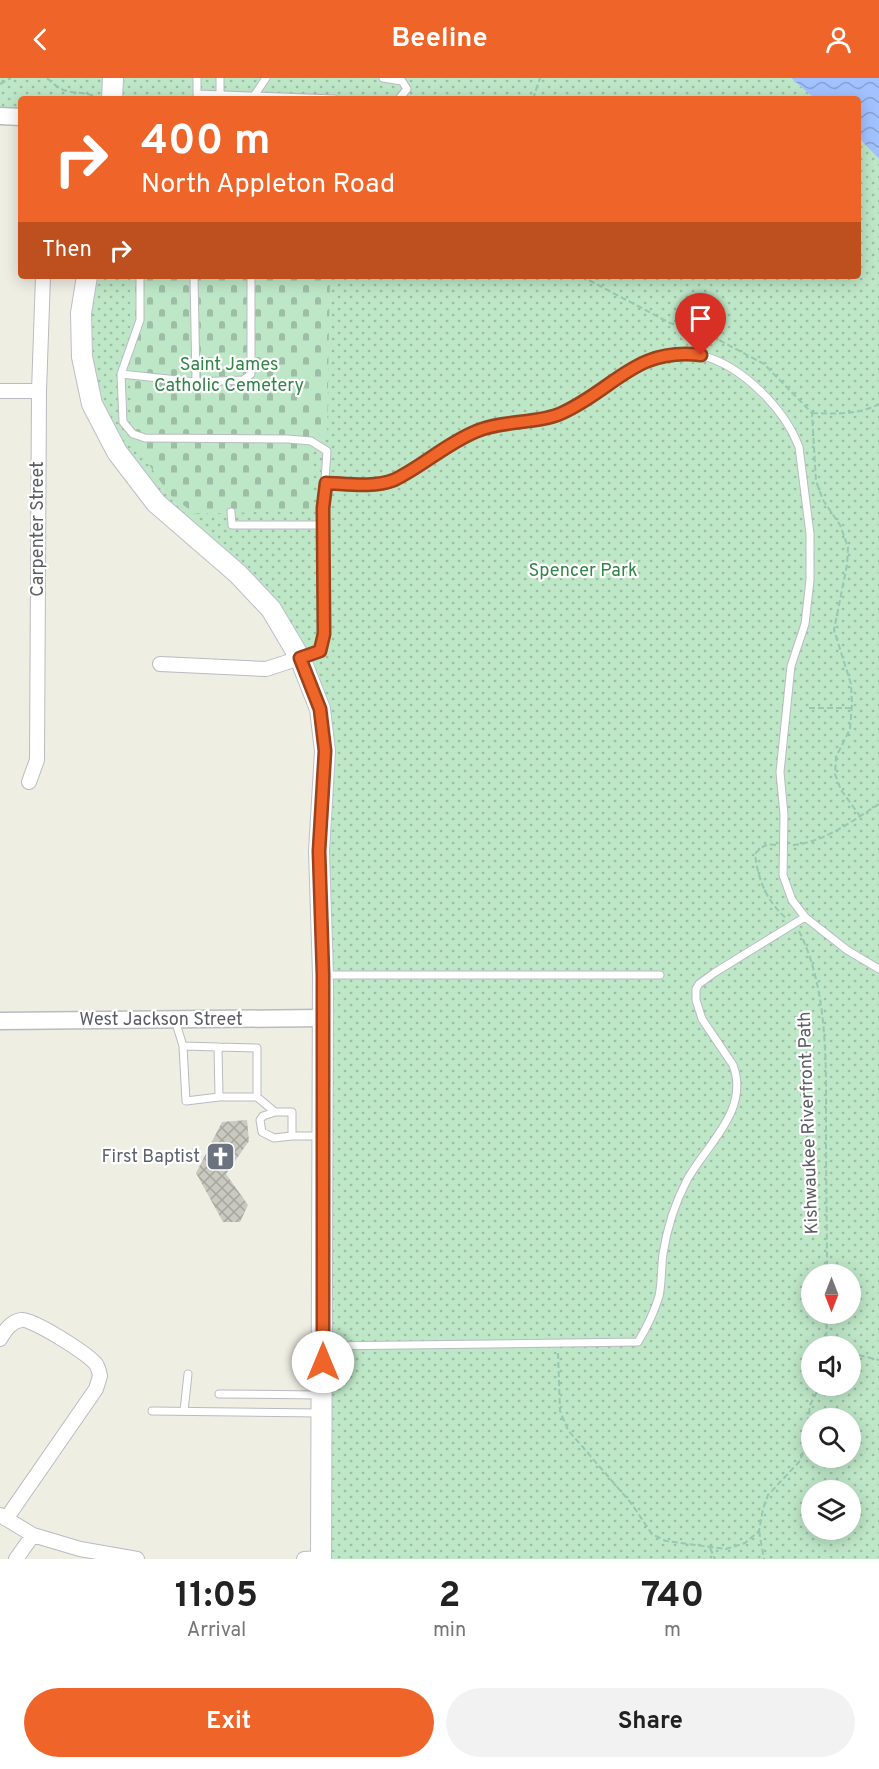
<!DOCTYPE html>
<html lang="en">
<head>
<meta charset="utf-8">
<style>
	:root { --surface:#fff; --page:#f2f2f2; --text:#222; --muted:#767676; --accent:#ee6429 }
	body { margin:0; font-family:Overpass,sans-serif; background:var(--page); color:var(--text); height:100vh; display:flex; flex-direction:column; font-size:22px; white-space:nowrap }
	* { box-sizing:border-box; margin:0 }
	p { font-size:20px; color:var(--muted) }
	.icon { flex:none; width:33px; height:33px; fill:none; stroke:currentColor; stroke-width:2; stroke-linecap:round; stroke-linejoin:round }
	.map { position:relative; height:1481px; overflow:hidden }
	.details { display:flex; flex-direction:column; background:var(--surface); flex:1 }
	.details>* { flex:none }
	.top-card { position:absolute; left:18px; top:18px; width:843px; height:183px; border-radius:6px; box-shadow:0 3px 15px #0003; background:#ee6429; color:#fff; overflow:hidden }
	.needle { width:39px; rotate:180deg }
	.buttons { position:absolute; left:801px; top:1186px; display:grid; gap:12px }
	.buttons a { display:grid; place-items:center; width:60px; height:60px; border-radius:50%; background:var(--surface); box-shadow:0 3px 15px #0003; font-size:30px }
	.pin { position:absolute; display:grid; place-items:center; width:51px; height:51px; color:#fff; margin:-62px -26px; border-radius:50% 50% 50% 0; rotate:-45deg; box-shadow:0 0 6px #0007 }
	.pin .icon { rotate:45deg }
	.me { position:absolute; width:66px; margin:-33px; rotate:0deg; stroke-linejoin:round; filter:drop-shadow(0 0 4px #0008) }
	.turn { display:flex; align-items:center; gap:21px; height:126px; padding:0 24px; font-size:27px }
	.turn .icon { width:78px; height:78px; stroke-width:2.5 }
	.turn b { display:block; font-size:42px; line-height:51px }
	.then { display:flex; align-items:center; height:57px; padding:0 24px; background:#0003; gap:12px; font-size:22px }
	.eta { display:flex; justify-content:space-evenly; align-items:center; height:102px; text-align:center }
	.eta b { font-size:36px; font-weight:700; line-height:42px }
	.button { display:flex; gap:12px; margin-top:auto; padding:12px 24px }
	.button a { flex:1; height:69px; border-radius:36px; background:var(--accent); color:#fff; font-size:24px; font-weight:700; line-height:69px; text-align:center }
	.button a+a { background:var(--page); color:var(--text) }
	header { display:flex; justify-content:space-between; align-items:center; height:78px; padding:0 24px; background:var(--accent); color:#fff; font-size:27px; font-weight:700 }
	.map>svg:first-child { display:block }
	.grass { fill:url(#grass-dots); fill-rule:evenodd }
	.cemetery { fill:url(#cemetery-stones) }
	.water { fill:url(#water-waves) }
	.building { fill:url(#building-cross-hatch) }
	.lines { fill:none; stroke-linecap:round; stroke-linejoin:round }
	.service-casing { stroke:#babbc2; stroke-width:9 }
	.minor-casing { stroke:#babbc2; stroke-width:16 }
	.tertiary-casing { stroke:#babbc2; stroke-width:19 }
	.secondary-casing { stroke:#bdbfc7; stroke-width:22 }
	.path { stroke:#97c8b0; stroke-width:2; stroke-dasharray:6 3; stroke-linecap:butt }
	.service { stroke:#fff; stroke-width:7 }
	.minor { stroke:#fff; stroke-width:14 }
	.tertiary { stroke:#fff; stroke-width:16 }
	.secondary { stroke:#fff; stroke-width:20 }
	.route-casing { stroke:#9b411b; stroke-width:15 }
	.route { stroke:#ee6429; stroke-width:10 }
	.labels { text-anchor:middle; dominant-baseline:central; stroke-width:4.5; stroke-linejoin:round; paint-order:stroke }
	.park-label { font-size:18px; fill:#328448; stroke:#fff }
	.street-label { font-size:18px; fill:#5b5d64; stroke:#fff }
	.worship-label { font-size:18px; fill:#5b616d; stroke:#fff; text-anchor:end }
</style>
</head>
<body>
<header><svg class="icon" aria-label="back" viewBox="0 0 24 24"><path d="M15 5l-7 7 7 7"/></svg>Beeline<svg class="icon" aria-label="person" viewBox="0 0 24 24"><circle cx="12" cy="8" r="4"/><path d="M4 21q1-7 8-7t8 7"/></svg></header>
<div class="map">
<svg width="879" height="1481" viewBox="0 0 879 1481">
	<defs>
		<pattern id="grass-dots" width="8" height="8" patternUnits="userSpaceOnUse" patternTransform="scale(1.5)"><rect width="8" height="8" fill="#bee7c7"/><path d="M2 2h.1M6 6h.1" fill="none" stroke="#9dbea5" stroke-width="1.8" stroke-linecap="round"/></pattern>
		<pattern id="cemetery-stones" width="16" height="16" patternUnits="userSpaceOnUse" patternTransform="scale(1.5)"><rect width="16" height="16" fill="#bee7c7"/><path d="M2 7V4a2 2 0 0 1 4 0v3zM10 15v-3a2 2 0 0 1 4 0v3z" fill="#9dbea5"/></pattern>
		<pattern id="water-waves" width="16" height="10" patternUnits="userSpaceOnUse" patternTransform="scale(1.5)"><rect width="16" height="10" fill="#a2c2ff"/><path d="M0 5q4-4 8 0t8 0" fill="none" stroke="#87a1d2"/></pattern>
		<pattern id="building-cross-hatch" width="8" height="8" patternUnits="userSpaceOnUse" patternTransform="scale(1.5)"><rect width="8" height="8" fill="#c9c9bf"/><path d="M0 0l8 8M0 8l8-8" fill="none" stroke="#a6a69f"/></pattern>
	</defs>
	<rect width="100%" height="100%" fill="#eeeee3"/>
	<path class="grass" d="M 0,0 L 791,0 L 815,21 L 21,21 L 21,37 L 0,37 Z
		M 858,59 L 879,78 L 879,1481 L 321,1481 L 325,673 L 300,580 L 161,418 L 92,326 L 87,198 L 858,198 ZM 812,1197 L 850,1197 L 850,1236 L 812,1236 ZM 812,1269 L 850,1269 L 850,1308 L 812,1308 ZM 812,1341 L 850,1341 L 850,1380 L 812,1380 ZM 812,1413 L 850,1413 L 850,1452 L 812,1452 Z"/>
	<path class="cemetery" d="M 130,198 L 330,198 L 327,359 L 312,358 L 312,432 L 195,436 L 169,416 L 131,360 Z"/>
	<path class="water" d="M 791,0 L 879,0 L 879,81 L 858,59 L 858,21 L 815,21 Z"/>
	<path class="building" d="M 247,1042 L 249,1063 L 226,1096 L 248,1127 L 240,1144 L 223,1144 L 196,1095 L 222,1044 Z"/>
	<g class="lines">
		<defs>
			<path id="service" d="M 197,0 L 197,16 L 335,21
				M 383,0 L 402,3 L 407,11 L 399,21
				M 254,18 L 266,0
				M 220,21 L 220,0
				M 140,198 L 140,242 L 121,296 L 123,344 L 133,356 L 145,360 L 288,361 L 311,363 L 327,373 L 323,430 L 324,556 L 320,573 L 303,579
				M 194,198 L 196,304 L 243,302 L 251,296 L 251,198
				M 121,296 L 196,304
				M 326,405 C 349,406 373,410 394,402 C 423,388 447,366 476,353 C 503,341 534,346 560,336 C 587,325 608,303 633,289 C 653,277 681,272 703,278 C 743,288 785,332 799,369 L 810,456 L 810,502 L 805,546 L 791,588 L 780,694 L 784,737 L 783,797 L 792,822 L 805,839 L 847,872 L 879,891
				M 231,434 L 232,447 L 323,447
				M 326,897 L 660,897
				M 175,942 L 183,968 L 186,1023 L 219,1019 L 257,1019 L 275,1034 L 292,1034 L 292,1058 L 320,1058
				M 183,968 L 218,969
				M 219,1019 L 218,969 L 257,970 L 257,1019
				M 275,1034 L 263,1038 L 260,1042 L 262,1054 L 274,1060 L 292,1058
				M 323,1268 L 638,1264 C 647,1249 654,1235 659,1218 C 662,1205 661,1190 663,1176 C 667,1150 675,1125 687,1102 C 707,1066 750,1032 733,987 L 702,941 L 696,922 L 696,911 L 699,906 L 714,895 L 805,839
				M 219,1316 L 320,1317
				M 152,1333 L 320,1335
				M 184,1333 L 188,1296"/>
			<path id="minor" d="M 0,313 L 39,313
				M 160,586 L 266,591 L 300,580
				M 29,704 L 37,682 L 39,313 L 43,198
				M 0,1261 C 5,1253 10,1244 21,1242 C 32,1240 86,1275 95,1285 C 98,1288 99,1293 100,1298 L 96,1311 L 6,1441
				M 0,1437 L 33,1457 L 80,1471 L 137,1481
				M 16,1481 L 33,1457
				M 304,1481 L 321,1480"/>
			<path id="tertiary" d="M 0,38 L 21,39
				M 0,943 L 323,940"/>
			<path id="secondary" d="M 112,21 L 113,0
				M 87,198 L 81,235 L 82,279 L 92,326 L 117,374 L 156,425 L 238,496 L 271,531 L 300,580 L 320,631 L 325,673 L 319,773 L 323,897 L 321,1481"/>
		</defs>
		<use href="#service" class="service-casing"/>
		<use href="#minor" class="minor-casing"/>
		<use href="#tertiary" class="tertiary-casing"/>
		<use href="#secondary" class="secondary-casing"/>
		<path class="path" d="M 47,0 C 69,22 77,9 98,20
			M 0,6 L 11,0
			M 533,21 L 540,0
			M 581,198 L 670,245 L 719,262 L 764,286 L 812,335 L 816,403 L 823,422 L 840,447 L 848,469 L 847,487 L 834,552 L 851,606 L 852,626 L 850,651 L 836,679 L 835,696 L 841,712 L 860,738
			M 812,335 C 835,336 858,337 879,326
			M 809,630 L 852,630
			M 776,767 C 766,765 761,769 755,776 C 758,802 767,824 787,841
			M 793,767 C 825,764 852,743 879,726
			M 799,853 C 829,913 826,989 826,1055 C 826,1102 827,1150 827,1197
			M 826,1269 L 827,1236
			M 558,1275 L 560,1333 L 568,1352 L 631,1425 L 652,1456 L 666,1463 L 726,1471 L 745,1465 L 759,1453 L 763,1431 L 768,1417 L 799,1384 L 805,1370 L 810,1327 L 820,1308
			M 850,1275 L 879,1282
			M 759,1453 L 764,1481
			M 710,1470 L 715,1481"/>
		<use href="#service" class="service"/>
		<use href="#minor" class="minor"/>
		<use href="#tertiary" class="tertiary"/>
		<use href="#secondary" class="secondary"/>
	</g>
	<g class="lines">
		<defs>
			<path id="route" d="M 323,1284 L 323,897 L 319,773 L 325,673 L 320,631 L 300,580 L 320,573 L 324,556 L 323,430 L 326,405 C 349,406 373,410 394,402 C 423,388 447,365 477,353 C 503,342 538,346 562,335 C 615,311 635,269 701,277"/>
		</defs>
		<use href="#route" class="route-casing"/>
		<use href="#route" class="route"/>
	</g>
	<defs>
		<symbol id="church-square" viewBox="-11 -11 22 22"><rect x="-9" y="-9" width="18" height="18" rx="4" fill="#6b7280" stroke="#fff"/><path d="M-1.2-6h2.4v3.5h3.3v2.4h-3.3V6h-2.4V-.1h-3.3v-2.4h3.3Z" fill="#fff"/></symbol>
	</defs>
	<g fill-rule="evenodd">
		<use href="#church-square" x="204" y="1062" width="33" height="33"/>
	</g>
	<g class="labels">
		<g class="park-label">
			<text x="229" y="287">Saint James<tspan x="229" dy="21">Catholic Cemetery</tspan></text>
			<text x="583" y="493">Spencer Park</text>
		</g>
		<g class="street-label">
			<text transform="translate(38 451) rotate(-90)">Carpenter Street</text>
			<text x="161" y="942">West Jackson Street</text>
			<text transform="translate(809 1045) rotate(-92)">Kishwaukee Riverfront Path</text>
		</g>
		<g class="worship-label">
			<text x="200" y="1079">First Baptist</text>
		</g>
	</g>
</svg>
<div class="buttons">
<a><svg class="needle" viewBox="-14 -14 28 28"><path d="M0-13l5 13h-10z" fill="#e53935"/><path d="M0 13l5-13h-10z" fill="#767676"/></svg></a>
<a><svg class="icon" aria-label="sound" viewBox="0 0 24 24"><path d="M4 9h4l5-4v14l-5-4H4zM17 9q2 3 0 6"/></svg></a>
<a><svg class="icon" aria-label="search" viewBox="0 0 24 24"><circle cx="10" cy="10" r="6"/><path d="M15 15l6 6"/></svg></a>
<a><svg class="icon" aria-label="layers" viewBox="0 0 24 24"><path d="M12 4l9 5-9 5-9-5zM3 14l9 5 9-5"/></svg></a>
</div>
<div class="pin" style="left:701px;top:277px;background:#d93025"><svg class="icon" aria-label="arrive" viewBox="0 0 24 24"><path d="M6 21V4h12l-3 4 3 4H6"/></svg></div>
<svg class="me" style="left:323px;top:1284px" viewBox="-20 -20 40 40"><circle r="19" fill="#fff"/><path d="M0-13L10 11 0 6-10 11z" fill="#ee6429"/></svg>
<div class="top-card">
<div class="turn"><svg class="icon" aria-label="right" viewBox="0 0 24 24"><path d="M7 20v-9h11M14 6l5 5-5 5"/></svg><div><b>400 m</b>North Appleton Road</div></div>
<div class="then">Then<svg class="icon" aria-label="right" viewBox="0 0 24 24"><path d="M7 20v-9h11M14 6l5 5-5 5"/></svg></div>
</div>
</div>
<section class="details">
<div class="eta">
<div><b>11:05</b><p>Arrival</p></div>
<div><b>2</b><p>min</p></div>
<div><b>740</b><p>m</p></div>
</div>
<div class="button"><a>Exit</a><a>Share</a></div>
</section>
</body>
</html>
